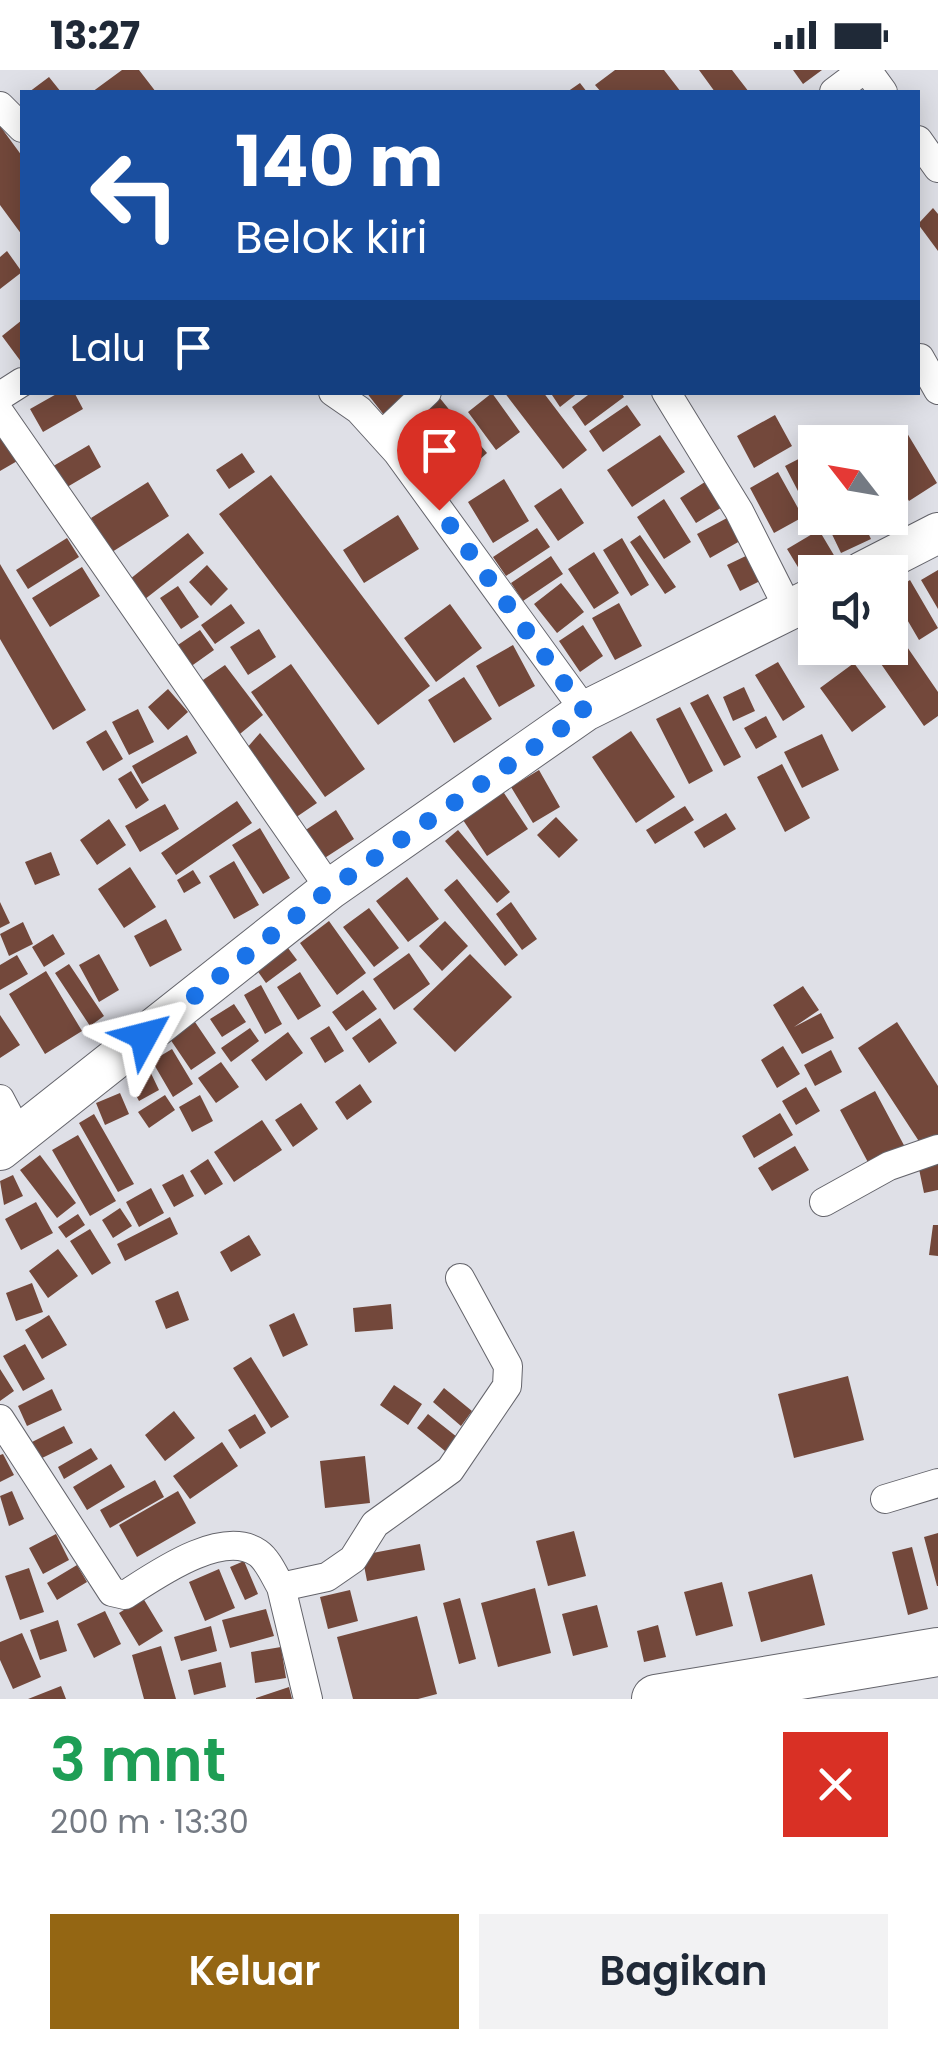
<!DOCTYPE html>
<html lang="id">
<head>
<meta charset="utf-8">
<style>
	:root { --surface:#fff; --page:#f2f2f3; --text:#1f2937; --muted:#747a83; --accent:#946613 }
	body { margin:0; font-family:Poppins,sans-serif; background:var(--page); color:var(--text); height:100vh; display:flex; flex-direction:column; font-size:38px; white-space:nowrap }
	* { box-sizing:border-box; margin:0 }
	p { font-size:32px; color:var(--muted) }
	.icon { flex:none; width:55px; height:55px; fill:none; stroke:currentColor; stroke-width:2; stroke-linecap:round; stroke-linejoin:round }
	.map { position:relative; height:1629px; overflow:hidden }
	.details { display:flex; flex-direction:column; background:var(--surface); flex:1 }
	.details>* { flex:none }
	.top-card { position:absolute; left:20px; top:20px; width:900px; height:305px; border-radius:0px; box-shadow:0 5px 25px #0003; background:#1a4fa0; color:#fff; overflow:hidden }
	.needle { width:65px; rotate:301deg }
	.buttons { position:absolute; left:798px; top:355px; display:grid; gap:20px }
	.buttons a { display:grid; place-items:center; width:110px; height:110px; border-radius:0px; background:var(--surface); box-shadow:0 5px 25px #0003; font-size:50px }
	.pin { position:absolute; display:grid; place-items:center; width:85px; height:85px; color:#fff; margin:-102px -42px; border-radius:50% 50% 50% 0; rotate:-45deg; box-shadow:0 0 10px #0007 }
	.pin .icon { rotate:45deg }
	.me { position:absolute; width:110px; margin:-55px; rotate:52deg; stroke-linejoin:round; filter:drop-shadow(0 0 8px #0008) }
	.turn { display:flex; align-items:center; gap:35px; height:210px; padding:0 50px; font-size:45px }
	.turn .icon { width:130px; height:130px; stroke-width:2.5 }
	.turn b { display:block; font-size:70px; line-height:85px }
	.then { display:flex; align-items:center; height:95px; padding:0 50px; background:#0003; gap:20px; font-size:38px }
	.round { display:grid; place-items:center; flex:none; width:105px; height:105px; border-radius:0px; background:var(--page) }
	.overview { display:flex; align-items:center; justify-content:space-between; height:170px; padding:0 50px }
	h1 { font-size:60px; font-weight:600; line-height:75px; color:#1e9e55 }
	.button { display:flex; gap:20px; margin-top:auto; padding:20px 50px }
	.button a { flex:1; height:115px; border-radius:0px; background:var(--accent); color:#fff; font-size:40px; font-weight:600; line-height:115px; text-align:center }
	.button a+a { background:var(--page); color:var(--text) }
	.status { display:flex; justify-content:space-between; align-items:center; height:70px; padding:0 50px; background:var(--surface); direction:ltr }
	.status svg { height:28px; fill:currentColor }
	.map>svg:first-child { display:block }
	.building { fill:#73483b }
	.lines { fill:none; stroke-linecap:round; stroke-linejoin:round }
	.minor-casing { stroke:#64646b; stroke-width:30 }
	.secondary-casing { stroke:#64646b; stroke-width:42 }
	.trunk-casing { stroke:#64646b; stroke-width:50 }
	.minor { stroke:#fff; stroke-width:28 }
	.secondary { stroke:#fff; stroke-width:40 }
	.trunk { stroke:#fff; stroke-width:48 }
	.route { stroke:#1a73e8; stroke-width:18; stroke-dasharray:0 32.4 }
</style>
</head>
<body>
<div class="status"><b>13:27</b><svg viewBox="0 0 49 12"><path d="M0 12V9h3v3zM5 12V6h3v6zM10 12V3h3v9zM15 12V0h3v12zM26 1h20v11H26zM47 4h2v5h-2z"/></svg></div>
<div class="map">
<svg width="938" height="1629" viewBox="0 0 938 1629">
	<rect width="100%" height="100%" fill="#dfe0e7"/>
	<path class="building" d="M 122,0 L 139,0 L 156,22 L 92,22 Z
		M 615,0 L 664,0 L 681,22 L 601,22 L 595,15 Z
		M 699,0 L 732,0 L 749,22 L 715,22 Z
		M 793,0 L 822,0 L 803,14 Z
		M 49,7 L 61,22 L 29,22 Z
		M 580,13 L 587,22 L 567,22 Z
		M 0,56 L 22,86 L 22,165 L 0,135 Z
		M 933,138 L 938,144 L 938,181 L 918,154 Z
		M 7,181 L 22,202 L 0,219 L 0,187 Z
		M 22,250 L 22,293 L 2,266 Z
		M 60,322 L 74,322 L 83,339 L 43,362 L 30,339 Z
		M 366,322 L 411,322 L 384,345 Z
		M 504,322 L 543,322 L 587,380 L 563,399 Z
		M 550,322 L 579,322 L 560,337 Z
		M 592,322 L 621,322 L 624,327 L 585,356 L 572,337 Z
		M 492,323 L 520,362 L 496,380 L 468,342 Z
		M 439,327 L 464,358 L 428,387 L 403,357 Z
		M 627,335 L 641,355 L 603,382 L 589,361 Z
		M 775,345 L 792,376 L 754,398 L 737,366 Z
		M 0,356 L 19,390 L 0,401 Z
		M 470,363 L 487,383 L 449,417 L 432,397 Z
		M 907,363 L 937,413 L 909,431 L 890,400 L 890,374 Z
		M 660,365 L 685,402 L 632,437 L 607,400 Z
		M 89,375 L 101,397 L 57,423 L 45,401 Z
		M 812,382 L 815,446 L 812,448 L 785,396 Z
		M 242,383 L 255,402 L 229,419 L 216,400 Z
		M 778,402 L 803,447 L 774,463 L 750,418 Z
		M 271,405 L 430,616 L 378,655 L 219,444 Z
		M 504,409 L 529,451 L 493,473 L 468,432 Z
		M 708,410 L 724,436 L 696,453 L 680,428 Z
		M 148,412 L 169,446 L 112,482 L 91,448 Z
		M 561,418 L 584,453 L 558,471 L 534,436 Z
		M 664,429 L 691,472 L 664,489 L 637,447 Z
		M 398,445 L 419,479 L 364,513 L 343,480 Z
		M 727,448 L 740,471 L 710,488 L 697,464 Z
		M 852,448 L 861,448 L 871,469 L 841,483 L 829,458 Z
		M 537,458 L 550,477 L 506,506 L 493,487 Z
		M 819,460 L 835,487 L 804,507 L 787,479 Z
		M 188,463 L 204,483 L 140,533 L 125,513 Z
		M 640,465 L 676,517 L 665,524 L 630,472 Z
		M 67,468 L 79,487 L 28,519 L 16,500 Z
		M 622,468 L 649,515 L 631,526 L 603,480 Z
		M 594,482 L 619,523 L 594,539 L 568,499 Z
		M 750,484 L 762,510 L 740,521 L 727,495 Z
		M 551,486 L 563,504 L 523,531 L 511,513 Z
		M 0,494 L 86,640 L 53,660 L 0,569 Z
		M 207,495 L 228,519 L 211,536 L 189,512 Z
		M 82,497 L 100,526 L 50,557 L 32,528 Z
		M 938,500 L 938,539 L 921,510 Z
		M 910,510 L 938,558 L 919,570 L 891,522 Z
		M 561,513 L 584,542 L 557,563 L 534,534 Z
		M 178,516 L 199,547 L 181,559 L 160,528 Z
		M 619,533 L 642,576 L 615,590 L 592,548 Z
		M 231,534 L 245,553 L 215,574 L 201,555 Z
		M 450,534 L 482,578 L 436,612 L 404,568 Z
		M 890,552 L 938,622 L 938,646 L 924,656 L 870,578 L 890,578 Z
		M 583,555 L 603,586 L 580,602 L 559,571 Z
		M 259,559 L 276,587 L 248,605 L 230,577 Z
		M 200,560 L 214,580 L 183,602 L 169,581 Z
		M 513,575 L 535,616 L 499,637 L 476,596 Z
		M 778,592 L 805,637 L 783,651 L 755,605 Z
		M 854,593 L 886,637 L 852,662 L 820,618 Z
		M 291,594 L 365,699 L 325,727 L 251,622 Z
		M 225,595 L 263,645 L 235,668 L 200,612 Z
		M 464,607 L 492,649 L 454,673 L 428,630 Z
		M 744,617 L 755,641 L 733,651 L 723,627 Z
		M 168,619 L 188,642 L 168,660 L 148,637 Z
		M 708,624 L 741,687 L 724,696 L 690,633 Z
		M 680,637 L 713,701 L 689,714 L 656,649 Z
		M 138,639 L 154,672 L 129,685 L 112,652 Z
		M 766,646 L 777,667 L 756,679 L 744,658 Z
		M 106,660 L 123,689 L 103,701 L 86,672 Z
		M 631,661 L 675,727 L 636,753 L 592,687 Z
		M 260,663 L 317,733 L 292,750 L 246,679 Z
		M 822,664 L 839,700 L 802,718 L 784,682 Z
		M 187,665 L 197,683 L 142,714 L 132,696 Z
		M 782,694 L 810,748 L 785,762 L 757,707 Z
		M 539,700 L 560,737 L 533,753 L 511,717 Z
		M 131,701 L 149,730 L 136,739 L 118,709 Z
		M 502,720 L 528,759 L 487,786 L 461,747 Z
		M 237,731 L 252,753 L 176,805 L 161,783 Z
		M 165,734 L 179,759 L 140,782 L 125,756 Z
		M 685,736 L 694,750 L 655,774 L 646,760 Z
		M 336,740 L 354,769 L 317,793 L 298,765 Z
		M 726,743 L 736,759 L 704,778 L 694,762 Z
		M 556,747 L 578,770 L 559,788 L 537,765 Z
		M 109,749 L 126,775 L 97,795 L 80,770 Z
		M 260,758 L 290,808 L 263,824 L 232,775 Z
		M 458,760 L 510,822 L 497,833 L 445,771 Z
		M 51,782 L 60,805 L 35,815 L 25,792 Z
		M 234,791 L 259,835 L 234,849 L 209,806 Z
		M 130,797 L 156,837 L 124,858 L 98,819 Z
		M 193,800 L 201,813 L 184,823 L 177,810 Z
		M 407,807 L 439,849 L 408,872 L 376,831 Z
		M 457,809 L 518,885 L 505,896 L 444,820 Z
		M 0,832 L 10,853 L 0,858 Z
		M 511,832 L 537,869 L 522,880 L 496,844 Z
		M 369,838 L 399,878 L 374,897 L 343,857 Z
		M 166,849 L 182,880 L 150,897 L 134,866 Z
		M 329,851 L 366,903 L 337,925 L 300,873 Z
		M 445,851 L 468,876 L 442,901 L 419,876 Z
		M 23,852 L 33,874 L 9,886 L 0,864 Z
		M 53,864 L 65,884 L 44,897 L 32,877 Z
		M 285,874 L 297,890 L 266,913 L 254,896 Z
		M 409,883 L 430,914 L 394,940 L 373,909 Z
		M 99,884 L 119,920 L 99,932 L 79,895 Z
		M 470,884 L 512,927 L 455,982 L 413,939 Z
		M 17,885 L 28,904 L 0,920 L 0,895 Z
		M 69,894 L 104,946 L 90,956 L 55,903 Z
		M 46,901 L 82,961 L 45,984 L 9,924 Z
		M 300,902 L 321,936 L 298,950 L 277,917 Z
		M 261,915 L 282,954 L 265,964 L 244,925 Z
		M 803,916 L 819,940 L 794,957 L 821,943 L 834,968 L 802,984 L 773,935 Z
		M 363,920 L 377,939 L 346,961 L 332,942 Z
		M 234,934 L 246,952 L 222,967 L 210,949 Z
		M 0,945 L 20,975 L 0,988 Z
		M 380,948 L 397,973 L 369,993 L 352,968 Z
		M 195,952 L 216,983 L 191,1000 L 170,969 Z
		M 897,952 L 938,1016 L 938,1070 L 924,1079 L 858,978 Z
		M 329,956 L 344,981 L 325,993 L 310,968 Z
		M 250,958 L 259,971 L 231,992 L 221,978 Z
		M 288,962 L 303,983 L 266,1011 L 251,990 Z
		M 783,976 L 800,1004 L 777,1018 L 761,990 Z
		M 172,979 L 193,1014 L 173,1027 L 152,991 Z
		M 831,980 L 842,1002 L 815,1016 L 804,995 Z
		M 221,992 L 239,1017 L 216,1033 L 198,1008 Z
		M 148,997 L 159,1020 L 139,1031 L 127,1008 Z
		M 360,1014 L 372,1032 L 347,1050 L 335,1032 Z
		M 806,1017 L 820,1041 L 796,1055 L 782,1031 Z
		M 875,1021 L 906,1079 L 871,1098 L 840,1040 Z
		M 120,1023 L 129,1044 L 105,1055 L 96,1033 Z
		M 165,1025 L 175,1040 L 149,1058 L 138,1042 Z
		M 200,1025 L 213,1051 L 192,1062 L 179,1037 Z
		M 301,1033 L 318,1059 L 293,1077 L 275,1050 Z
		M 780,1043 L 793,1065 L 754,1088 L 742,1066 Z
		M 94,1044 L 134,1114 L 118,1122 L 79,1053 Z
		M 262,1050 L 282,1080 L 234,1112 L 214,1082 Z
		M 78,1065 L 116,1131 L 90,1146 L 52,1080 Z
		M 795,1076 L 809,1100 L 772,1121 L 758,1098 Z
		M 40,1085 L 76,1133 L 57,1148 L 20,1100 Z
		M 208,1089 L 223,1114 L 205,1125 L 190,1101 Z
		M 938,1094 L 938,1120 L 924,1123 L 919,1099 Z
		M 183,1104 L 194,1126 L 174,1137 L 162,1115 Z
		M 13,1105 L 23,1126 L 4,1135 L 0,1111 Z
		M 151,1118 L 164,1143 L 139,1157 L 126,1132 Z
		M 36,1132 L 53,1163 L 21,1180 L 5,1149 Z
		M 120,1138 L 132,1156 L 113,1168 L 102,1150 Z
		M 78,1144 L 85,1155 L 66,1168 L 58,1157 Z
		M 170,1147 L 178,1164 L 125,1191 L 117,1174 Z
		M 933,1155 L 938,1155 L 938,1186 L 929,1185 Z
		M 90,1159 L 111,1193 L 92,1205 L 70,1171 Z
		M 249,1165 L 261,1185 L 231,1202 L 220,1182 Z
		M 58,1179 L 78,1206 L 48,1228 L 29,1201 Z
		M 32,1213 L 43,1242 L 16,1251 L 6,1223 Z
		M 178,1221 L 189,1250 L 166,1259 L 155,1231 Z
		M 391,1234 L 393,1259 L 355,1262 L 353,1238 Z
		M 294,1243 L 308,1275 L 283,1287 L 269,1255 Z
		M 49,1245 L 67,1275 L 42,1289 L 25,1260 Z
		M 25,1274 L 45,1309 L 23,1321 L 3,1286 Z
		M 251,1287 L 289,1347 L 271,1358 L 233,1298 Z
		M 0,1299 L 14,1321 L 0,1331 Z
		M 848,1306 L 864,1370 L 794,1388 L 778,1324 Z
		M 394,1315 L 422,1334 L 408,1355 L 380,1335 Z
		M 444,1318 L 472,1341 L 461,1356 L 433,1332 Z
		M 52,1319 L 62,1340 L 27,1356 L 18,1336 Z
		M 174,1341 L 195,1368 L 165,1391 L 145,1365 Z
		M 255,1344 L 266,1363 L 240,1379 L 228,1360 Z
		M 428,1344 L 457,1367 L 445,1381 L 417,1358 Z
		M 64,1356 L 73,1373 L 40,1389 L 32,1372 Z
		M 222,1372 L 238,1396 L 190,1429 L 173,1406 Z
		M 91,1378 L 98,1389 L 64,1409 L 58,1397 Z
		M 3,1384 L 14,1405 L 0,1412 L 0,1385 Z
		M 365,1386 L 370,1433 L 325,1438 L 320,1391 Z
		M 111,1394 L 125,1417 L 87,1440 L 73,1417 Z
		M 155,1410 L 164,1427 L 110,1458 L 100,1440 Z
		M 12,1421 L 24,1449 L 9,1456 L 0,1426 Z
		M 178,1421 L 196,1453 L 137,1487 L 119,1455 Z
		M 574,1461 L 586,1506 L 548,1516 L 536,1471 Z
		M 938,1463 L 938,1516 L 937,1516 L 924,1467 Z
		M 56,1464 L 69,1490 L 43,1504 L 29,1478 Z
		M 420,1474 L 425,1500 L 367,1511 L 362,1485 Z
		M 912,1477 L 928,1539 L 908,1545 L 892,1482 Z
		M 244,1491 L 258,1524 L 245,1530 L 230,1497 Z
		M 77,1495 L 87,1512 L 57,1530 L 47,1513 Z
		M 29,1498 L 44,1542 L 20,1550 L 5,1506 Z
		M 219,1499 L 235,1538 L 205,1551 L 189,1512 Z
		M 812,1504 L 825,1555 L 761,1572 L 748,1522 Z
		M 722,1512 L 733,1556 L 696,1566 L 684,1522 Z
		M 535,1518 L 551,1583 L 498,1597 L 481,1533 Z
		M 350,1520 L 358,1551 L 328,1559 L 320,1527 Z
		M 143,1528 L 163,1561 L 139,1576 L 119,1543 Z
		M 460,1528 L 476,1589 L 459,1594 L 443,1533 Z
		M 597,1535 L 608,1577 L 573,1586 L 562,1544 Z
		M 266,1539 L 274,1566 L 230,1578 L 222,1550 Z
		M 105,1541 L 121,1574 L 94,1588 L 77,1554 Z
		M 417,1546 L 437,1624 L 418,1629 L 353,1629 L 337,1567 Z
		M 58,1550 L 67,1581 L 40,1590 L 30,1560 Z
		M 658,1555 L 666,1587 L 644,1592 L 637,1561 Z
		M 211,1556 L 217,1581 L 181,1591 L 174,1567 Z
		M 22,1563 L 41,1607 L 13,1619 L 0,1590 L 0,1572 Z
		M 161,1576 L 176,1629 L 144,1629 L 132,1585 Z
		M 281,1577 L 286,1608 L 255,1613 L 251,1582 Z
		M 221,1592 L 226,1617 L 194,1625 L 188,1600 Z
		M 61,1616 L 66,1629 L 28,1629 Z
		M 289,1617 L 292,1629 L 256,1629 L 256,1628 Z"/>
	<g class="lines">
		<defs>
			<path id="minor" d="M 867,0 L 883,22
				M 834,22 L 863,0
				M 0,36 L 22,58
				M 918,70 L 938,98
				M 920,288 L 938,320
				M 333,322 L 359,340 L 397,382 L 585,641
				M 666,322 L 739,441 L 789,540
				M 0,326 L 22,312
				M 0,343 L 330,819
				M 382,365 L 427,322
				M 0,1029 L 19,1065
				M 824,1132 L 889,1096 L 938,1079
				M 0,1349 L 112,1522 L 125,1525 C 156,1505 222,1458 258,1483 C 268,1490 275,1507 281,1517
				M 885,1429 L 938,1413
				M 308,1629 L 281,1517 L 327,1507 L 353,1489 L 375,1454 L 450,1400 L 507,1316 L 508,1296 L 460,1208"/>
			<path id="secondary" d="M 862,502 L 938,463
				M 0,1080 L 330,819 L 585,641 L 815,527"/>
			<path id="trunk" d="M 656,1629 L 938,1582"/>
		</defs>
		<use href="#minor" class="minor-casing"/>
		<use href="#secondary" class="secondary-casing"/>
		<use href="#trunk" class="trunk-casing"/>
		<use href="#minor" class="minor"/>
		<use href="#secondary" class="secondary"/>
		<use href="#trunk" class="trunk"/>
	</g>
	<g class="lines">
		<path class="route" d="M 144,966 L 330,819 L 585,642 L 439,440"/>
	</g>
</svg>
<div class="buttons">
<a><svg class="needle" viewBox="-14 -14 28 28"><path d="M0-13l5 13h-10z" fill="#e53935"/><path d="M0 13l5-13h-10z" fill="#747a83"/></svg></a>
<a><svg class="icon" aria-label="sound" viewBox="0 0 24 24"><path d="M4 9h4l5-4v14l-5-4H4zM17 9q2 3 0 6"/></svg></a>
</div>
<div class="pin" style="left:439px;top:440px;background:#d93025"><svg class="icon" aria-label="arrive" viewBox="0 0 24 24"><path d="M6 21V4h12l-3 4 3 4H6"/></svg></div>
<svg class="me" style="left:144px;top:966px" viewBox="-20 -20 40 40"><path d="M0-17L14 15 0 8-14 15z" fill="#1a73e8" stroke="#fff" stroke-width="4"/></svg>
<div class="top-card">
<div class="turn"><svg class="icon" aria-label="left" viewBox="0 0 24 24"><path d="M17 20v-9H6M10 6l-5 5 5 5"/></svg><div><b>140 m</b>Belok kiri</div></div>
<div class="then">Lalu<svg class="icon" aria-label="arrive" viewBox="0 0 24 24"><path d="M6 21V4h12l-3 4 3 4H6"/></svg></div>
</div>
</div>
<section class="details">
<div class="overview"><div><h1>3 mnt</h1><p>200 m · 13:30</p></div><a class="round" style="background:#d93025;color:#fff"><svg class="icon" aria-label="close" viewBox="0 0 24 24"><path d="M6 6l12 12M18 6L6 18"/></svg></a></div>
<div class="button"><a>Keluar</a><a>Bagikan</a></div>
</section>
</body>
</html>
